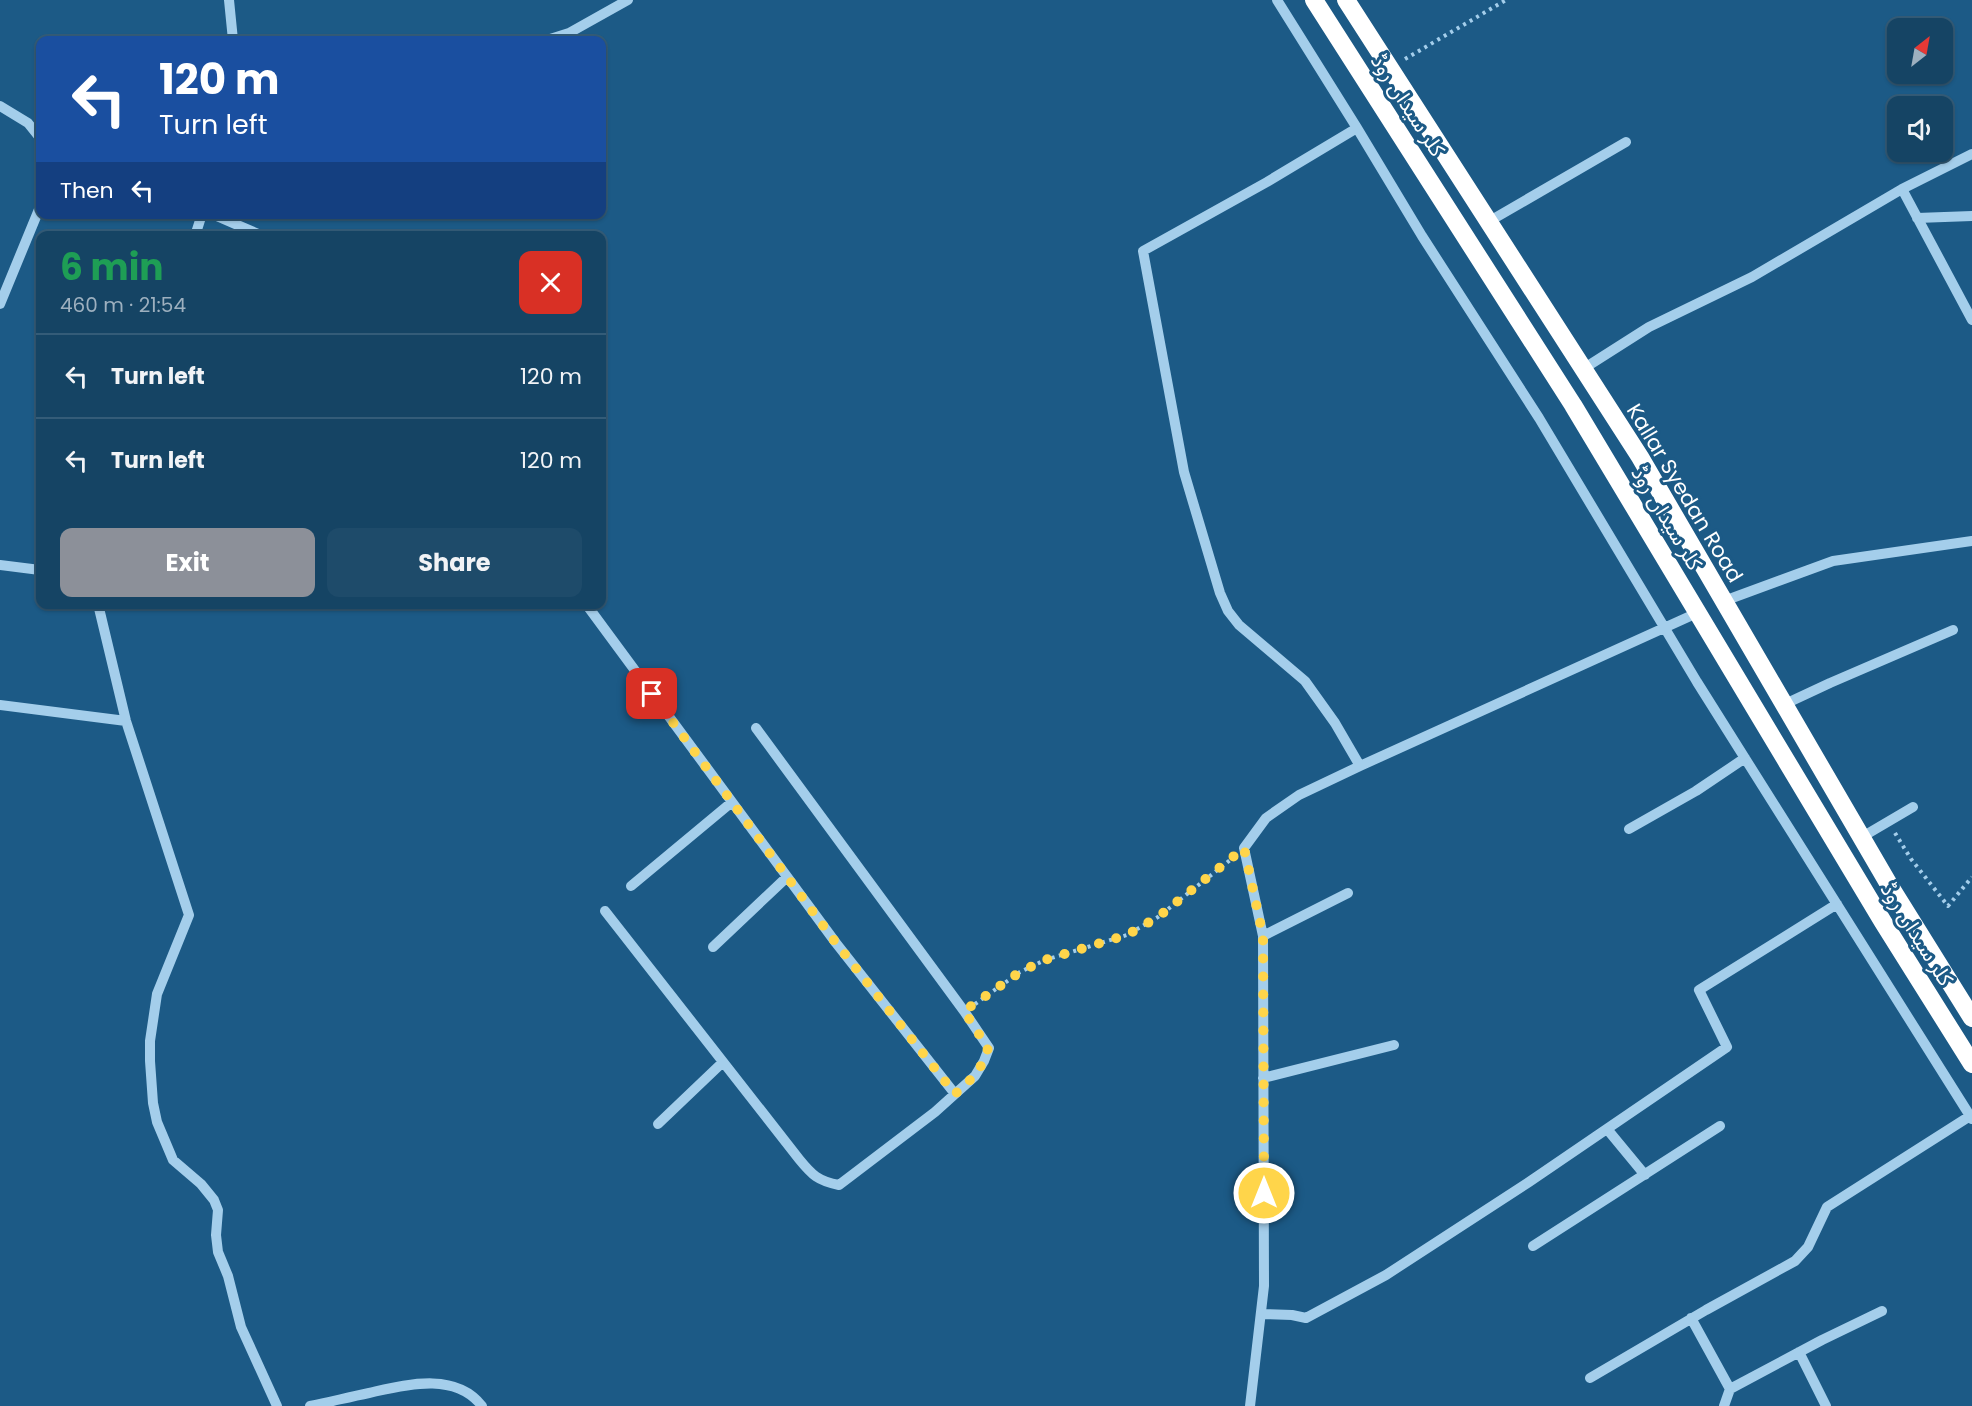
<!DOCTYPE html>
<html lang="en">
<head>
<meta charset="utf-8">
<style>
	:root { --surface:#154464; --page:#1e4b6a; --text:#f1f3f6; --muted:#9db0bf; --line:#345c78; --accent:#8c9099 }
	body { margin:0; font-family:Poppins,"Noto Sans Arabic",sans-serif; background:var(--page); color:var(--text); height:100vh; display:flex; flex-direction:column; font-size:22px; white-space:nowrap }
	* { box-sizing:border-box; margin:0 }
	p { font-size:20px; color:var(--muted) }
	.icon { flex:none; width:33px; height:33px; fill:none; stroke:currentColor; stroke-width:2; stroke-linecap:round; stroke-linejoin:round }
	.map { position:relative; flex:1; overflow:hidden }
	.panel { position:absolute; left:36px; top:231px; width:570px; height:378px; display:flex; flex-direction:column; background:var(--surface); border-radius:12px; box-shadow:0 2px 4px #0004,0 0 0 2px var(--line) }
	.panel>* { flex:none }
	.guide { position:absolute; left:36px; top:36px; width:570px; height:183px; border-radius:12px; box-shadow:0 2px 4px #0004,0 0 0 2px var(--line); background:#1a4fa0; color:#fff; overflow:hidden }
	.needle { width:39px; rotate:31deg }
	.tools { position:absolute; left:1887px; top:18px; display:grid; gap:12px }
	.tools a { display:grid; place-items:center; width:66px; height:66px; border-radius:12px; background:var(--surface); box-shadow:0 2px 4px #0004,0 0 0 2px var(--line); font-size:30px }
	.pin { position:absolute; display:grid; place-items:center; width:51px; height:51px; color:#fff; margin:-26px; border-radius:12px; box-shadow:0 3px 9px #0006 }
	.me { position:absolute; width:66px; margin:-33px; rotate:0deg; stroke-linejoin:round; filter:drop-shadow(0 0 4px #0008) }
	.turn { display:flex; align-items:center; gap:21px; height:126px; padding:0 24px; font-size:27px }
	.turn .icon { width:78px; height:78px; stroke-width:2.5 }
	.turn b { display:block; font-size:42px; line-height:51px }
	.then { display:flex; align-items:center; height:57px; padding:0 24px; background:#0003; gap:12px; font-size:22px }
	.round { display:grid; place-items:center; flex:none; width:63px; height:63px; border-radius:12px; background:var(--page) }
	.head { display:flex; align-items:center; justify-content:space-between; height:102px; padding:0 24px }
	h1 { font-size:36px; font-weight:700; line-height:45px; color:#1e9e55 }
	.button { display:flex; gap:12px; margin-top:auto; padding:12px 24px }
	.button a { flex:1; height:69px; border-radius:12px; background:var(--accent); color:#fff; font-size:24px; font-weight:700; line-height:69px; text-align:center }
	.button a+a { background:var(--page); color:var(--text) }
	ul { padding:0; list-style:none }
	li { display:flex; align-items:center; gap:18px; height:84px; padding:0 24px; border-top:2px solid var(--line) }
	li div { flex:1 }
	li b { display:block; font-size:22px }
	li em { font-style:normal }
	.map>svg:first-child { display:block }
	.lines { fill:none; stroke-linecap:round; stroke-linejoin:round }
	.path { stroke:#a4ceeb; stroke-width:4; stroke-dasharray:3 4.5; stroke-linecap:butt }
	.minor { stroke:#a4ceeb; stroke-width:10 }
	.highway { stroke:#fff; stroke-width:18 }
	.route { stroke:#ffd54a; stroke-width:10; stroke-dasharray:0 18 }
	.labels { text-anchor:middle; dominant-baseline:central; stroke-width:6; stroke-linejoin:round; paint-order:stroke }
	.street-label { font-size:21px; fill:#fff; stroke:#1c5a86 }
</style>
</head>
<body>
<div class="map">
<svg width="1972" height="1406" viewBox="0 0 1972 1406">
	<rect width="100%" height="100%" fill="#1c5a86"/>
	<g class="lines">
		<path class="path" d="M 1405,59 L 1506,0
			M 1895,833 L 1911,859 L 1948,906 L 1972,877
			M 975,1004 L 1020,972 L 1045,960 L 1127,935 L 1158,917 L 1234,857"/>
		<path class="minor" d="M 229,0 L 233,40
			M 1277,0 L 1357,128 L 1422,236 L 1539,418 L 1697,682 L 1972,1119
			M 547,40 L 569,33 L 628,0
			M 0,106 L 28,123 L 40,138
			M 1357,128 L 1267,182 L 1143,251 L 1184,472 L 1220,593 L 1228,611 L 1239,625 L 1305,681 L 1335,723 L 1360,766
			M 1902,189 L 1972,320
			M 212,214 L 263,236
			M 1917,218 L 1972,216
			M 1488,222 L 1626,142
			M 195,236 L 202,214
			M 0,304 L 40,207
			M 1583,369 L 1649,327 L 1752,277 L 1902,189 L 1972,154
			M 0,565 L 40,570
			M 1724,601 L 1833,561 L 1972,541
			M 98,604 L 126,721 L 189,915 L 157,994 L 150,1041 L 150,1061 L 153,1103 L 157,1122 L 173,1160 L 201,1184 L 214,1200 L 218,1210 L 216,1235 L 218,1252 L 228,1276 L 241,1327 L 277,1406
			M 586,604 L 836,943 L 955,1094
			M 1785,704 L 1830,683 L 1953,630
			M 0,705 L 126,721
			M 1629,829 L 1696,791 L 1745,758
			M 1862,837 L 1913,807
			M 631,886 L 732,802
			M 605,911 L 799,1159 C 812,1175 818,1181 839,1185 L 935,1112 L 975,1076 L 984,1061 L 989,1048 L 964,1011 L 756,728
			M 1263,936 L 1348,893
			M 713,947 L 787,877
			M 1263,1078 L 1394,1045
			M 658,1124 L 723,1062
			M 1607,1129 L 1645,1175
			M 1533,1246 L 1720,1126
			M 1261,1314 L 1292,1315 L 1306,1318 L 1386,1275 L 1529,1182 L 1727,1047 L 1699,990 L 1837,904
			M 1691,1318 L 1730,1389 L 1822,1340 L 1882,1311
			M 1799,1352 L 1826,1406
			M 1590,1378 L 1706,1310 L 1795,1261 L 1808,1247 L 1827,1207 L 1970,1116
			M 310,1406 C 330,1402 349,1397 369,1393 C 405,1385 455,1371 482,1406
			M 1250,1406 L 1264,1286 L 1263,936 L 1244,848 L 1266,818 L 1299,795 L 1360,766 L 1697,613
			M 1724,1406 L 1730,1389"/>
		<path class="highway" d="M 1314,0 L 1573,405 L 1883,922 L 1972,1064
			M 1346,0 L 1640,457 L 1891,888 L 1972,1018"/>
	</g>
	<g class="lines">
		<path class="route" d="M 652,694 L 836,943 L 955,1094 C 972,1079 982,1070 988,1048 L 964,1011 L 1020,972 L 1045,960 L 1127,935 L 1158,917 L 1244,848 L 1263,936 L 1264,1193"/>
	</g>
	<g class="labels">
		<g class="street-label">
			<text transform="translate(1408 105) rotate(57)">کلر سیداں روڈ</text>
			<text transform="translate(1685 493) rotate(59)">Kallar Syedan Road</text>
			<text transform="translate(1667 518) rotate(59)">کلر سیداں روڈ</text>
			<text transform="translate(1917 934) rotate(58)">کلر سیداں روڈ</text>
		</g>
	</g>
</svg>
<div class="tools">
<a><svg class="needle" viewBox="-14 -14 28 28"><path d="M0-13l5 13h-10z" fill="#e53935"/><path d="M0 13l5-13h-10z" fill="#9db0bf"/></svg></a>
<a><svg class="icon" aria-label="sound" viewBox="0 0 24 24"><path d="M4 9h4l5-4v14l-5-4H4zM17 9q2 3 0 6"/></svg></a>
</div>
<div class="pin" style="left:652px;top:694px;background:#d93025"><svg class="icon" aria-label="arrive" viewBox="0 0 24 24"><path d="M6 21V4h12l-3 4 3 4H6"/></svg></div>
<svg class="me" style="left:1264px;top:1193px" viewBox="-20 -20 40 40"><circle r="17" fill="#ffd54a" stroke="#fff" stroke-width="3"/><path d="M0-11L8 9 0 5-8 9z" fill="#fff"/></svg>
<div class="guide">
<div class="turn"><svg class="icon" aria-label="left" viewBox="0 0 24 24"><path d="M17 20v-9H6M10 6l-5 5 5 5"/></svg><div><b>120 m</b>Turn left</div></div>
<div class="then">Then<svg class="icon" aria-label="left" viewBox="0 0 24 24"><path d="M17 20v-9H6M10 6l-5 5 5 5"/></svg></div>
</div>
<section class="panel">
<div class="head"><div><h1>6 min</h1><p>460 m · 21:54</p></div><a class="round" style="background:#d93025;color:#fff"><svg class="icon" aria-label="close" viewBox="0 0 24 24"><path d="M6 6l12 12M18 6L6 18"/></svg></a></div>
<ul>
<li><svg class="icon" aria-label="left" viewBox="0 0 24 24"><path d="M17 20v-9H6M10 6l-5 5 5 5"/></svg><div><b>Turn left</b></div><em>120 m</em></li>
<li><svg class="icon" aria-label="left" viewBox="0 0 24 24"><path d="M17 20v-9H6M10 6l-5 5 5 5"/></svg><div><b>Turn left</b></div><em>120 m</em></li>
</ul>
<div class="button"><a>Exit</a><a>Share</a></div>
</section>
</div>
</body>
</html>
